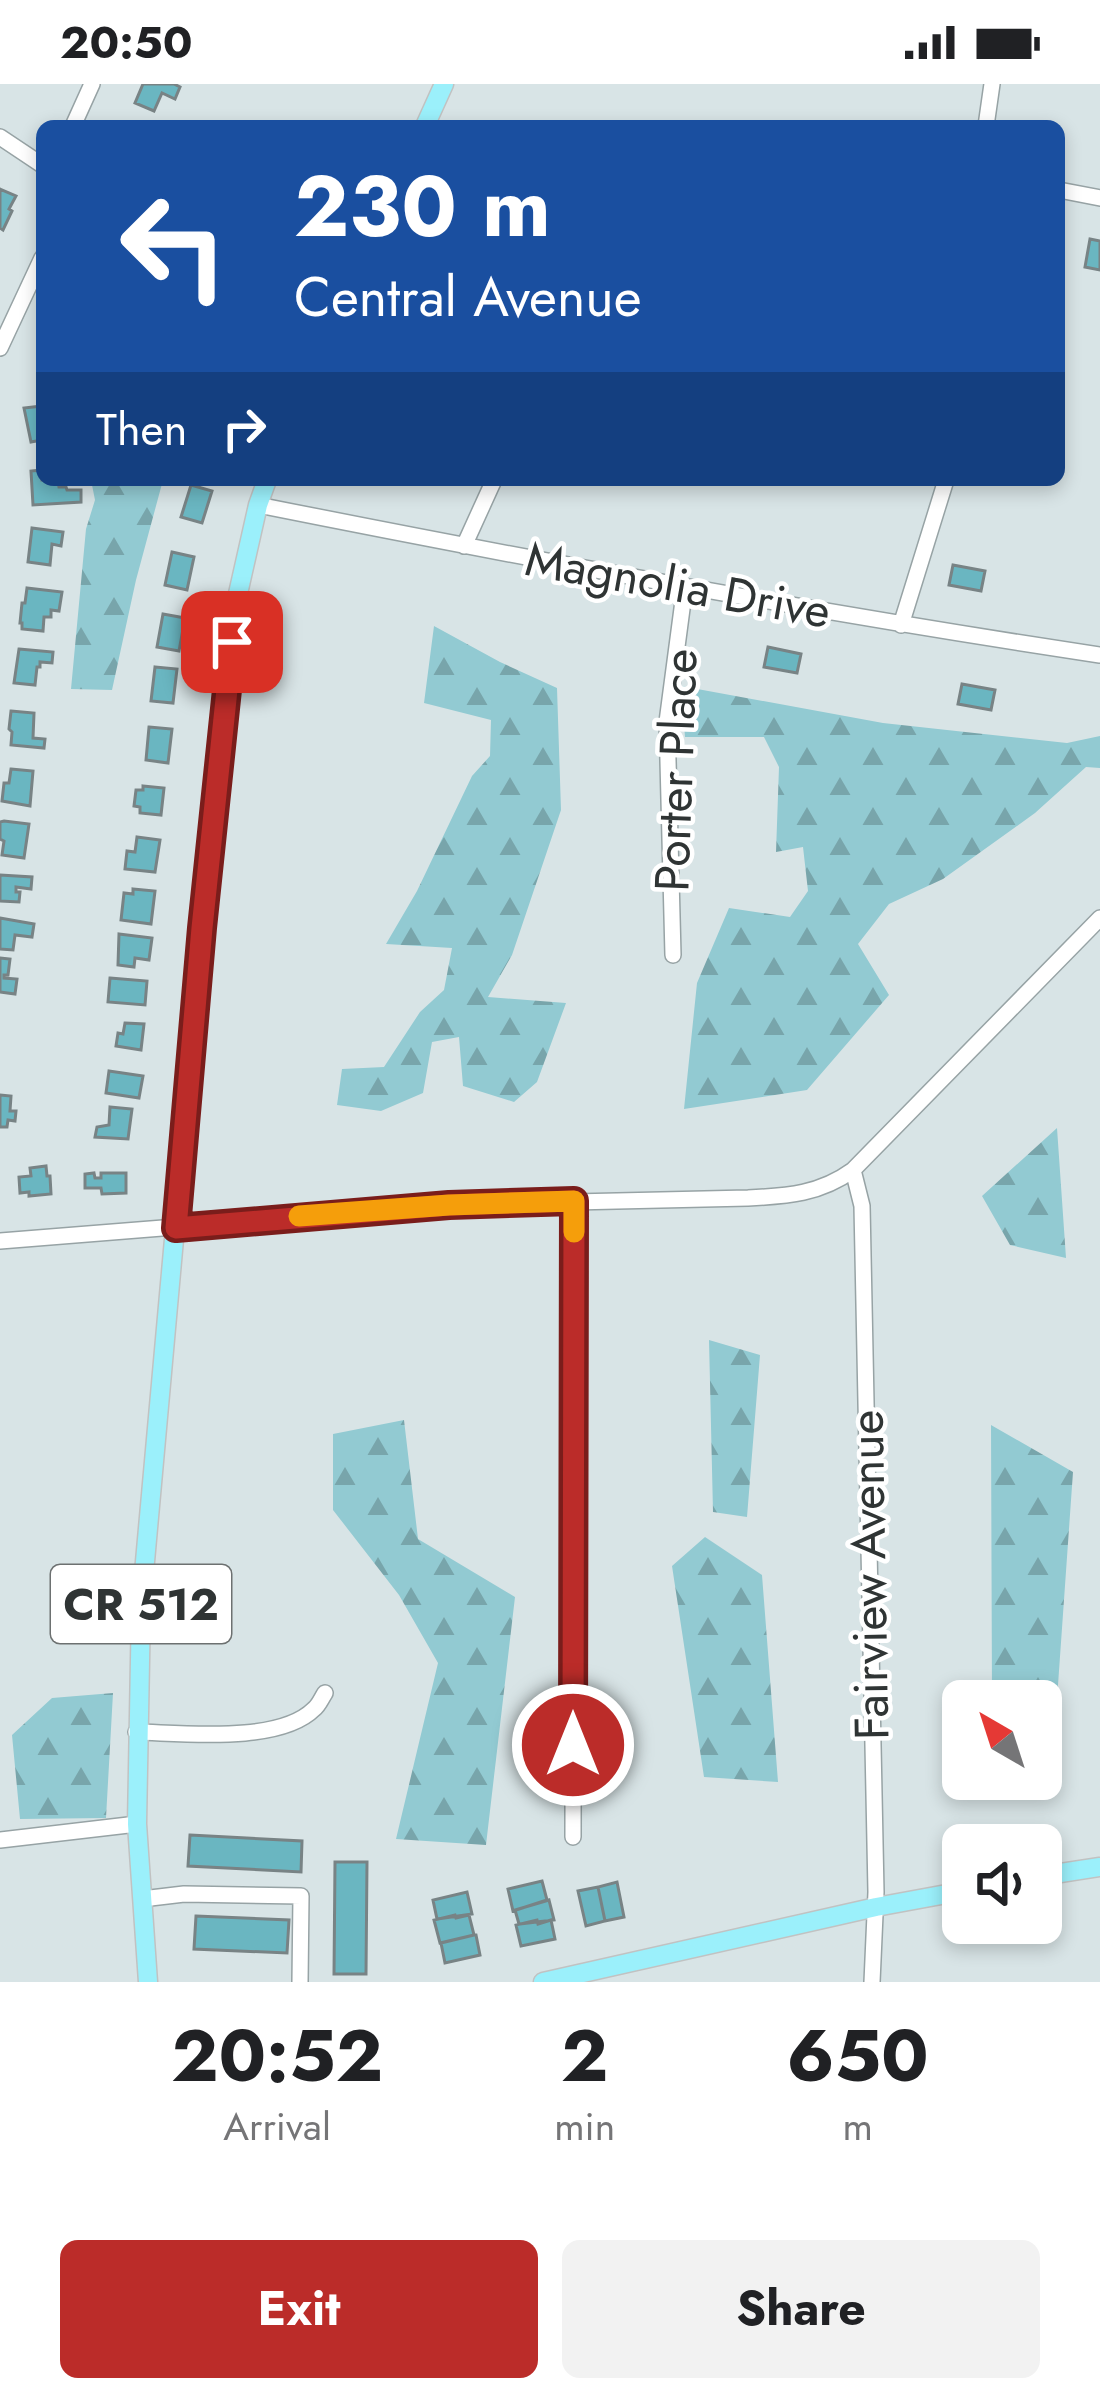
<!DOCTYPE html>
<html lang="en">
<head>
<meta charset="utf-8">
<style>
	:root { --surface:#fff; --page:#f2f2f2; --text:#202124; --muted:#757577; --accent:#bb2c29 }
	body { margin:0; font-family:Jost,sans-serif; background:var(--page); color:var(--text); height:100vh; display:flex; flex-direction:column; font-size:45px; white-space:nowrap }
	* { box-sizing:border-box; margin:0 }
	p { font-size:39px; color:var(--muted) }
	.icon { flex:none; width:66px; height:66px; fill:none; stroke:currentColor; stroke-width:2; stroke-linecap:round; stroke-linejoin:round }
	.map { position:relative; height:1898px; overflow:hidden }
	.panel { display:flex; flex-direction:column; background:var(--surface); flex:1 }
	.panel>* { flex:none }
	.guide { position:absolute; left:36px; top:36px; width:1029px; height:366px; border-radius:18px; box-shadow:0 6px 18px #0003; background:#1a4fa0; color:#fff; overflow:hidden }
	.needle { width:78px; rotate:321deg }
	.controls { position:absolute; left:942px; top:1596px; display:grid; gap:24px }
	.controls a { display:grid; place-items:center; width:120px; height:120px; border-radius:18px; background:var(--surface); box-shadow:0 6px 18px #0003; font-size:60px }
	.pin { position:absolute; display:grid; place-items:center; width:102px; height:102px; color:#fff; margin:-51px; border-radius:24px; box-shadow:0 6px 18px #0006 }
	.me { position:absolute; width:132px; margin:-66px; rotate:0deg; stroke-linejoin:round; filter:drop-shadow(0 0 9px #0008) }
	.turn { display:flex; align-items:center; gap:42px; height:252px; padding:0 60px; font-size:54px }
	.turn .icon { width:156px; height:156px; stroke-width:2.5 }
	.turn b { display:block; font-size:84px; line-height:102px }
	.then { display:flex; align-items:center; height:114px; padding:0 60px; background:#0003; gap:24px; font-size:45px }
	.eta { display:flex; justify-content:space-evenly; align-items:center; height:204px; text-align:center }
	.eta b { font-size:72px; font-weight:700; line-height:84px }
	.primary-button { display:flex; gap:24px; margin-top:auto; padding:24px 60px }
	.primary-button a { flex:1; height:138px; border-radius:18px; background:var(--accent); color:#fff; font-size:48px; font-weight:700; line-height:138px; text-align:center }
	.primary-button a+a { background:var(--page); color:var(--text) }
	.status { display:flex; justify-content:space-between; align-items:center; height:84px; padding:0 60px; background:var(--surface); direction:ltr }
	.status svg { height:33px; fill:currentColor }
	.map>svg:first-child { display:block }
	.forest { fill:url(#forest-firs) }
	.building { fill:#6ab6c1; stroke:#788385; stroke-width:3 }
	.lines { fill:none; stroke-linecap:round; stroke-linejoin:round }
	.minor-casing { stroke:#97a3a5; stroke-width:18 }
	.major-casing { stroke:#c1c2c2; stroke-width:21 }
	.minor { stroke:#fff; stroke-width:15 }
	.major { stroke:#9bf0fb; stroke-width:18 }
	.route-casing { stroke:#7a1d1b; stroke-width:30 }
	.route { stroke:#bb2c29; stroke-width:21 }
	.slow { stroke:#f59e0b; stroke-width:21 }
	.labels { text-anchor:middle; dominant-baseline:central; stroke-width:9; stroke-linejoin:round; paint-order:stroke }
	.shield { fill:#fff; stroke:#6d7171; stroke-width:3 }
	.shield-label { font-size:45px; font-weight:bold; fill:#2f3434 }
	.street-label { font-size:48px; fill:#2f3434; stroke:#fff }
</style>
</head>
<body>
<div class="status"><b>20:50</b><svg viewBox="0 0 49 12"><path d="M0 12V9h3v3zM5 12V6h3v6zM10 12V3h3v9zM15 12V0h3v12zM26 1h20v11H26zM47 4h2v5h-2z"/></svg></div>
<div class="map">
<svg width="1100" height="1898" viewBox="0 0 1100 1898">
	<defs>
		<pattern id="forest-firs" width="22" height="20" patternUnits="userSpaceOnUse" patternTransform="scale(3)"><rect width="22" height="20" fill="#92cad2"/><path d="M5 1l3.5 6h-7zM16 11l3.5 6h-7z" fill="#78a5ab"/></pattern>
	</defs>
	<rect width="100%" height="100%" fill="#d8e4e6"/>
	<path class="forest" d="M 91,396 L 163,396 L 136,496 L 112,606 L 71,605 L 86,445 L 95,416 Z
		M 434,542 L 500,578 L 557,604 L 561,726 L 512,871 L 488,913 L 566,919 L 537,998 L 514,1018 L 463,1002 L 459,953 L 432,958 L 423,1009 L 381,1027 L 337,1021 L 342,985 L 384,983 L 420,928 L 444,906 L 452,864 L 386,860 L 417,807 L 472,692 L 490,672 L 491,636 L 424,619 Z
		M 681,602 L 883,639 L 1067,659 L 1100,652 L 1100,684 L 1086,683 L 1035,729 L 943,795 L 889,820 L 858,860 L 889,911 L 807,1006 L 684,1025 L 697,899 L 729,824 L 790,833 L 808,807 L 803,763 L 776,768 L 779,683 L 764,653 L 685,653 Z
		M 1057,1044 L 1066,1174 L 1010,1161 L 982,1112 Z
		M 709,1256 L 760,1271 L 747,1433 L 713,1428 Z
		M 404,1336 L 418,1455 L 515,1513 L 486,1761 L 396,1755 L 438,1579 L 399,1511 L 333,1426 L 333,1350 Z
		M 991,1341 L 1073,1388 L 1053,1672 L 1041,1672 L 1041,1617 L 992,1617 Z
		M 705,1453 L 762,1491 L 778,1698 L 704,1693 L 672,1482 Z
		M 113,1609 L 106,1734 L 20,1735 L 12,1651 L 52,1614 Z"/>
	<path class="building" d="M 143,0 L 174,0 L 180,3 L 175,15 L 162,9 L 154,27 L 135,19 Z
		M 0,105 L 16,112 L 9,125 L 12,127 L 3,146 L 0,144 Z
		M 1090,155 L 1100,157 L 1100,186 L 1085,183 Z
		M 42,322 L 42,356 L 31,358 L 24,324 Z
		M 42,386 L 42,396 L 58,396 L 59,403 L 66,403 L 67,406 L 81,406 L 81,418 L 33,421 L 31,387 Z
		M 191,401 L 212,407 L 202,439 L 181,433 Z
		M 32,444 L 63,448 L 61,462 L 52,460 L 50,481 L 28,478 Z
		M 172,468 L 194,473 L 187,506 L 165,501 Z
		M 953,481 L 985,487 L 981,507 L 949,501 Z
		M 27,504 L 62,508 L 59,527 L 51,526 L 51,533 L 44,533 L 43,547 L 22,545 L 22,539 L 20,539 L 22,519 L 25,519 Z
		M 163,530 L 185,534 L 179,567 L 157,563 Z
		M 768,563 L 801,570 L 797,589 L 764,583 Z
		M 19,565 L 53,568 L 52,579 L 40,578 L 40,583 L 37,583 L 35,601 L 14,599 Z
		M 155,583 L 177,585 L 173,619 L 151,617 Z
		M 962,600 L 995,606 L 991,626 L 958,620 Z
		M 11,627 L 34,629 L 33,654 L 45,655 L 44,664 L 11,661 L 12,648 L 9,645 Z
		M 149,643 L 172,645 L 168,679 L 146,676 Z
		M 11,685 L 33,687 L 30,722 L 2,717 L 4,699 L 9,699 Z
		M 143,702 L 164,704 L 161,731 L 140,729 L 140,723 L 134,722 L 136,706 L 143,706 Z
		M 4,737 L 29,740 L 24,774 L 2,771 L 4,757 L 0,755 L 0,738 Z
		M 137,753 L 160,756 L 155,788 L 125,785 L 127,767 L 135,768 Z
		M 0,791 L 32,793 L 31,805 L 16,803 L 16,808 L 20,808 L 19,818 L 0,817 Z
		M 133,805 L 155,807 L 151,840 L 121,836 L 124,809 L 133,810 Z
		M 0,834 L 34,840 L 32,853 L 15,851 L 13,866 L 0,865 Z
		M 119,850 L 152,854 L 149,876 L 135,874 L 134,883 L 118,881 Z
		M 0,874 L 10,875 L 8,891 L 4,891 L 4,894 L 17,895 L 15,910 L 0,908 Z
		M 110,894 L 147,897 L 145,921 L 108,918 Z
		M 125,939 L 144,940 L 141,966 L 116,962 L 118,949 L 123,950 Z
		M 109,987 L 143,992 L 139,1014 L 106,1009 Z
		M 0,1011 L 11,1012 L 10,1027 L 16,1027 L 15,1037 L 8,1036 L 7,1043 L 0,1043 Z
		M 110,1023 L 132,1025 L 128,1055 L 95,1053 L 97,1043 L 109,1041 Z
		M 46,1082 L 47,1092 L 50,1092 L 51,1110 L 29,1112 L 29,1108 L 20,1109 L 19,1093 L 31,1092 L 30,1084 Z
		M 94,1089 L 95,1094 L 101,1094 L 101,1089 L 126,1089 L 126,1109 L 102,1110 L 101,1104 L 85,1104 L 85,1090 Z
		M 190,1751 L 302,1757 L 301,1788 L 188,1782 Z
		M 335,1778 L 367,1778 L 366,1890 L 334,1890 Z
		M 542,1797 L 547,1816 L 513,1827 L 508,1805 Z
		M 617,1798 L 624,1833 L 605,1837 L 598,1803 Z
		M 598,1803 L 605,1837 L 586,1842 L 578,1807 Z
		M 467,1808 L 472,1830 L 437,1835 L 433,1816 Z
		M 549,1816 L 554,1836 L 519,1840 L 515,1826 Z
		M 455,1831 L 456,1834 L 469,1831 L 474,1851 L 440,1859 L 434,1836 Z
		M 196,1832 L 289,1836 L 287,1869 L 194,1865 Z
		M 537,1836 L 538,1840 L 551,1836 L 555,1855 L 521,1862 L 516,1841 Z
		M 474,1851 L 476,1851 L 480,1871 L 445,1879 L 441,1859 Z"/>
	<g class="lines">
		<defs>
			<path id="minor" d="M 73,42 L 92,0
				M 986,42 L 992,0
				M 0,53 L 42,81
				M 1059,106 L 1100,114
				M 0,264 L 42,174
				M 258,421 C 538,477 818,529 1100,571
				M 464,462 L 494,396
				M 901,541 L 946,396
				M 673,871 L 667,638 L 685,502
				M 853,1086 L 862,1122 L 876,1808 L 872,1898
				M 0,1157 L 449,1121 L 748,1114 C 788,1112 820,1110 853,1086 L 1100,834
				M 136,1648 C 183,1649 279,1660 314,1625 C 319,1621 321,1615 325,1609
				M 573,1753 L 574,1117
				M 0,1756 L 137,1740
				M 142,1815 L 184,1810 L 301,1812 L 300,1898"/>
			<path id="major" d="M 425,42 L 444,0
				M 1041,1792 L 1100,1783
				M 148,1898 L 137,1740 L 141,1522 L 202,844 L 235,523 L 258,421 L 267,396
				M 543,1898 L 876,1823 L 963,1807"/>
		</defs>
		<use href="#minor" class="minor-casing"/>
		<use href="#major" class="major-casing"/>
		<use href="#minor" class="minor"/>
		<use href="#major" class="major"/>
	</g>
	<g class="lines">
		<defs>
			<path id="route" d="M 232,558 L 202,844 L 176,1144 L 449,1121 L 574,1117 L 573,1661"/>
		</defs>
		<use href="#route" class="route-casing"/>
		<use href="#route" class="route"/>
		<path class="slow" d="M 299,1132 L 449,1121 L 574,1117 L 574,1148"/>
	</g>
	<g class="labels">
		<rect class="shield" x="51" y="1481" width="180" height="78" rx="9"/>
		<g class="shield-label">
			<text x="141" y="1520">CR 512</text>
		</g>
		<g class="street-label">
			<text transform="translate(678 501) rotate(10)">Magnolia Drive</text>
			<text transform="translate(676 686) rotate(-88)">Porter Place</text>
			<text transform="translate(869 1491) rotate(-91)">Fairview Avenue</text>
		</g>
	</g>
</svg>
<div class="controls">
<a><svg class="needle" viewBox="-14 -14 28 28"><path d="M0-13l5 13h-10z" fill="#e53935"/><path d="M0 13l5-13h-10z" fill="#757577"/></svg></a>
<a><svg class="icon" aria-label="sound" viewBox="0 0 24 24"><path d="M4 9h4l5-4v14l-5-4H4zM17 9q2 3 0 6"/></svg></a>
</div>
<div class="pin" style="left:232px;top:558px;background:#d93025"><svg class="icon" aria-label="arrive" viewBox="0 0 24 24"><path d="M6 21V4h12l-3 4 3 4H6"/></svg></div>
<svg class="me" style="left:573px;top:1661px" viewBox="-20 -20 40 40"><circle r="17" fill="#bb2c29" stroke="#fff" stroke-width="3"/><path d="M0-11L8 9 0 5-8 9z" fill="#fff"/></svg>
<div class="guide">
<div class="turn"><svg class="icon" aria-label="left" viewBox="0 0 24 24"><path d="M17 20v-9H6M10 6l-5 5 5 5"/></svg><div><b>230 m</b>Central Avenue</div></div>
<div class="then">Then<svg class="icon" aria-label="right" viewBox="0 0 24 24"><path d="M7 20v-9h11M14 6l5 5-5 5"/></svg></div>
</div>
</div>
<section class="panel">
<div class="eta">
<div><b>20:52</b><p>Arrival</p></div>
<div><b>2</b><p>min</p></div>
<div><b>650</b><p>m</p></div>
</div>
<div class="primary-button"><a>Exit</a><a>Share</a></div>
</section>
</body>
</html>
